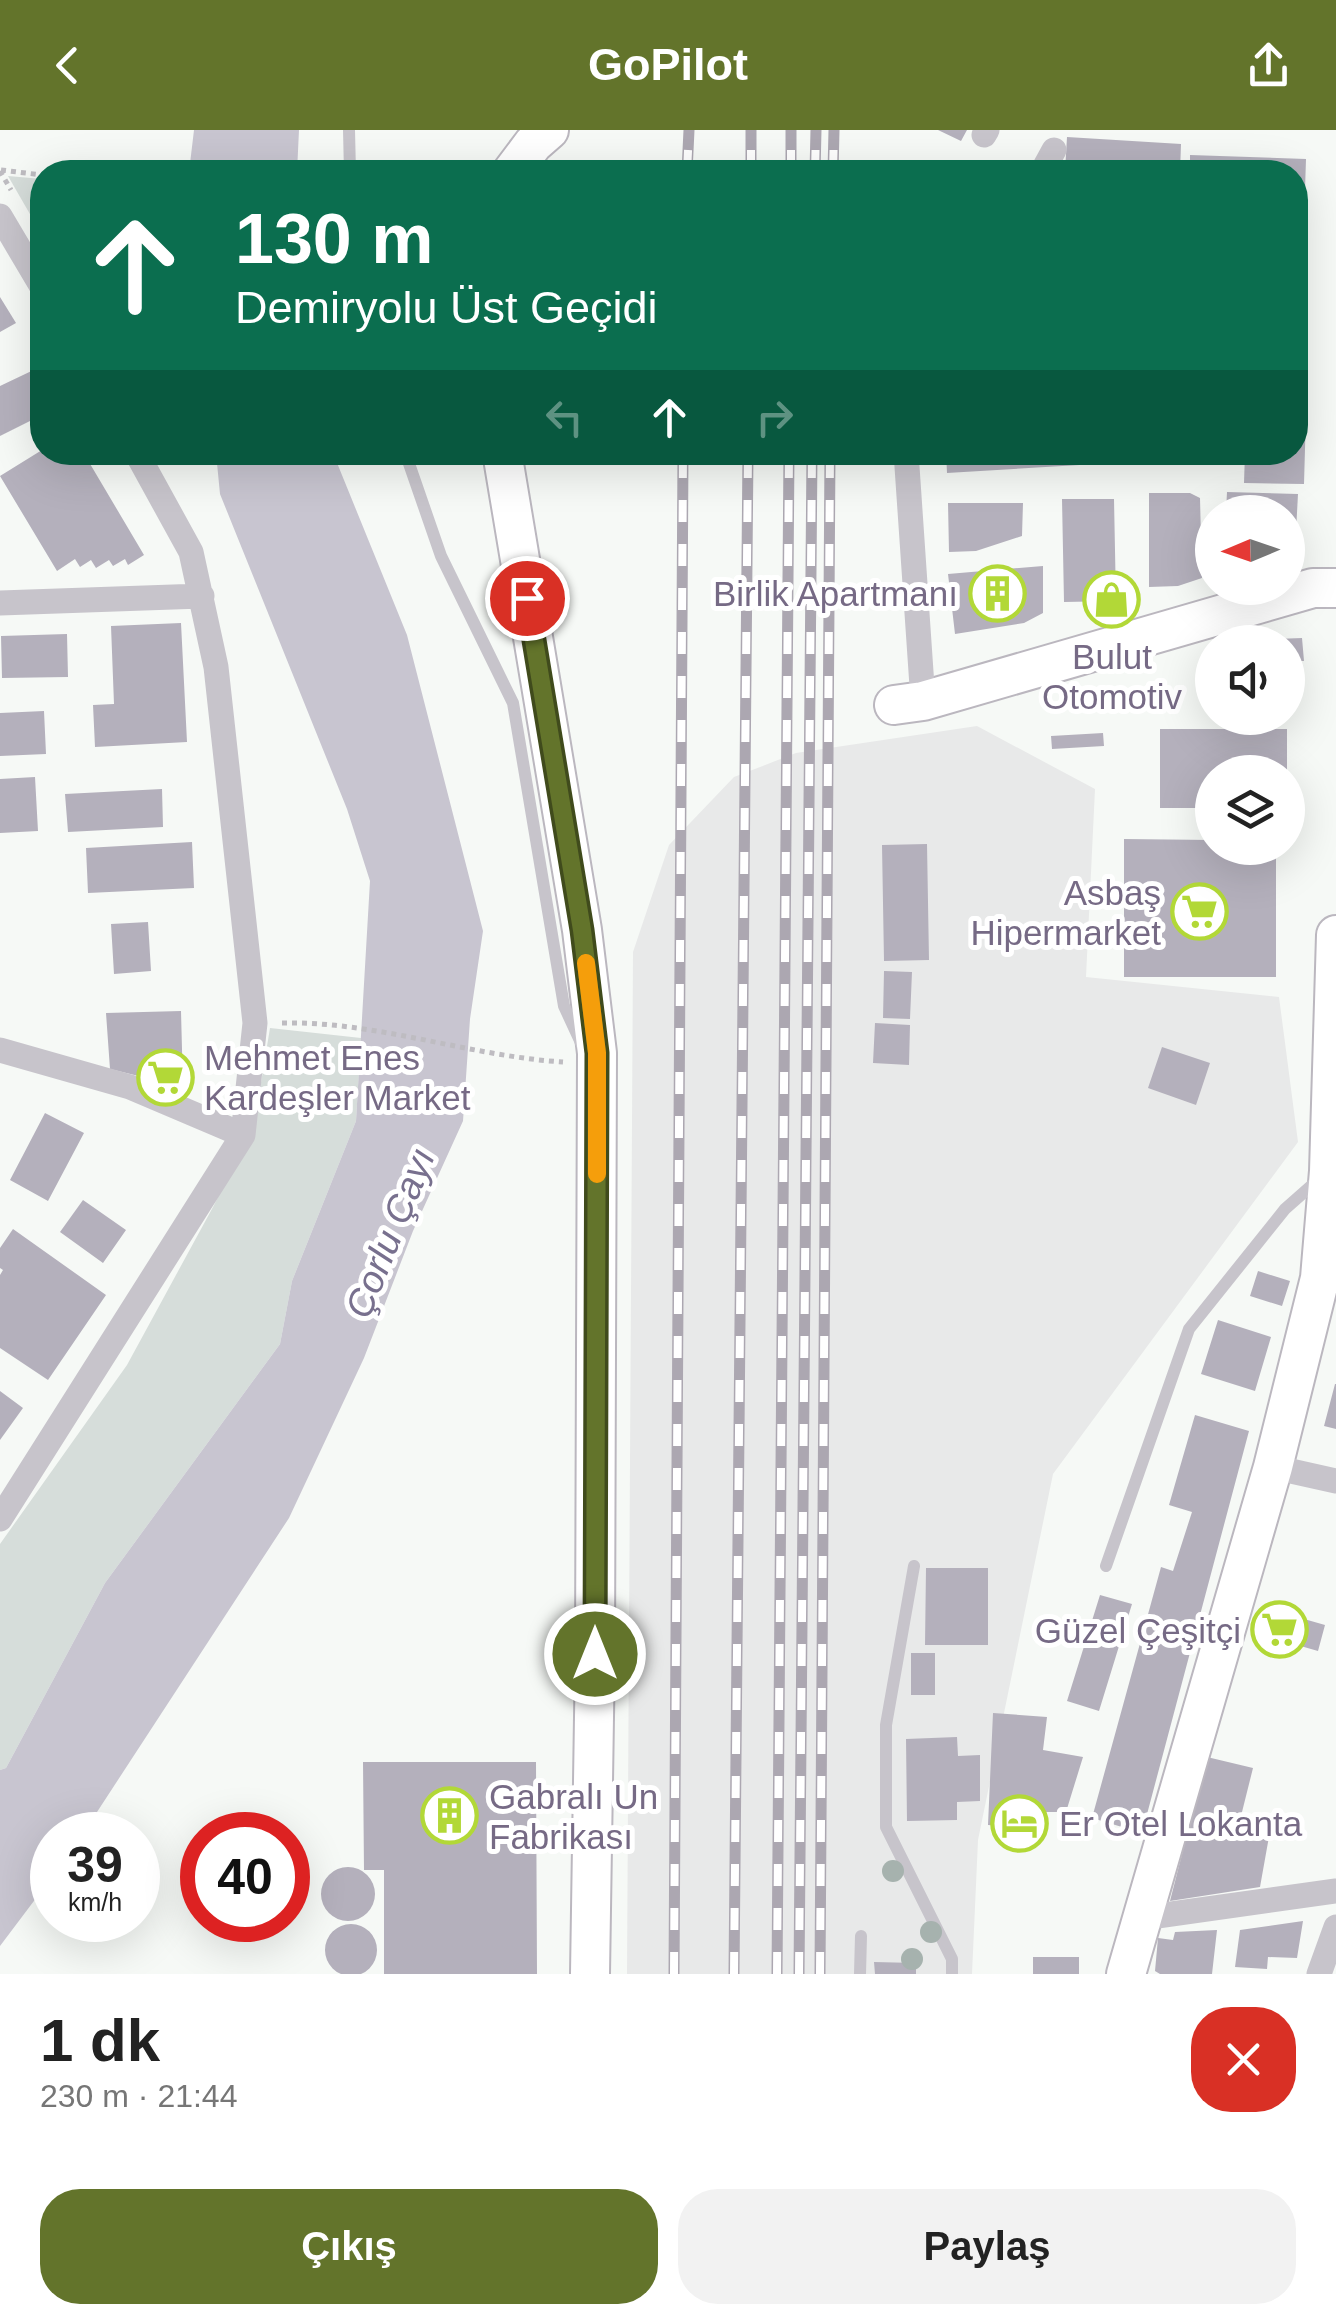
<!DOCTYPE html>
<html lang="tr">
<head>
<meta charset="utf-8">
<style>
	:root { --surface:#fff; --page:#f2f2f2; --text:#222; --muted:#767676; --accent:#63742b }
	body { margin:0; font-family:Helvetica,sans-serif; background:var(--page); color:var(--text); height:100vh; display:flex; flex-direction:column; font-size:38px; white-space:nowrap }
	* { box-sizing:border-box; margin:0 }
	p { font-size:32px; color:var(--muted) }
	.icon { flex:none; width:55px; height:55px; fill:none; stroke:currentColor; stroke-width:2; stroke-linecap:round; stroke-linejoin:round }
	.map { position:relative; height:1844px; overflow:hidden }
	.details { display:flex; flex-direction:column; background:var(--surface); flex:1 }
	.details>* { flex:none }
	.guide { position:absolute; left:30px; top:30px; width:1278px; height:305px; border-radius:40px; box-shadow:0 10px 40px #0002; background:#0b6e4f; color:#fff; overflow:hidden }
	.needle { width:65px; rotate:268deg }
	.tools { position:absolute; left:1195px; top:365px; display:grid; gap:20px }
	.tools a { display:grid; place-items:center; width:110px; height:110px; border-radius:50%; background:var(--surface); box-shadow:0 10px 40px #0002; font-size:50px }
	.speed { position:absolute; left:30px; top:1682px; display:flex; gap:20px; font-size:50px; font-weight:700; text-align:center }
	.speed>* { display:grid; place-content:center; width:130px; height:130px; border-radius:50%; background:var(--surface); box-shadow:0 10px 40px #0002; line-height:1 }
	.speed small { font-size:25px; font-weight:400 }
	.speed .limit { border:15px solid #d22; background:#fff; color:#111 }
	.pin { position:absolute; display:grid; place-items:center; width:85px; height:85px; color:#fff; margin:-42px; border:5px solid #fff; border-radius:50%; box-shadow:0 2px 10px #0007 }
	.me { position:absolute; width:110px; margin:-55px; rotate:0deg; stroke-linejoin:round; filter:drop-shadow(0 0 8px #0008) }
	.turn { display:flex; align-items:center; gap:35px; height:210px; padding:0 40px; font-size:45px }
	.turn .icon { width:130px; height:130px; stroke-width:2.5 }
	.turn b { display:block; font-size:70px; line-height:85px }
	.lanes { display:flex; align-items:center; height:95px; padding:0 40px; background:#0003; justify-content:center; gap:50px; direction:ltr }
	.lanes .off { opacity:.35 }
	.round { display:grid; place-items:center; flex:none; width:105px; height:105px; border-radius:40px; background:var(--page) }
	.headline { display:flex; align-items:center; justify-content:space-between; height:170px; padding:0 40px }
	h1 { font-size:60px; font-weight:600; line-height:75px }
	.action { display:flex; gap:20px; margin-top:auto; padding:20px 40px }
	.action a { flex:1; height:115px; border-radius:40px; background:var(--accent); color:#fff; font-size:40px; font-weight:600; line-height:115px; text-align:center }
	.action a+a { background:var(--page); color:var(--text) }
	header { display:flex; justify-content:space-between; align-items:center; height:130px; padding:0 40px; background:var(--accent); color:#fff; font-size:45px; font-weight:600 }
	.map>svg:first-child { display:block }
	.built { fill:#e8e9e9 }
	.green { fill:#d6ddda }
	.water { fill:#c8c5d0 }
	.building { fill:#b4b0bc }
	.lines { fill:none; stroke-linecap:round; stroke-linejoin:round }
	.secondary-casing { stroke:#bbb7bf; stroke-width:42 }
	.path { stroke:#bebcc1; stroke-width:5; stroke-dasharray:5 5; stroke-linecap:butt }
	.lane { stroke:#c7c4cb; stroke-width:12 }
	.street { stroke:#c7c4cb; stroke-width:25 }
	.secondary { stroke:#fff; stroke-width:38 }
	.rail-casing { stroke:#aca7b1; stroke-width:11 }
	.rail { stroke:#fff; stroke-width:8; stroke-dasharray:22; stroke-linecap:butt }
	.tree { fill:#a6b2ae }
	.route-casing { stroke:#404b1c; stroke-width:25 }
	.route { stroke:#63742b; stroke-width:18 }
	.slow { stroke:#f59e0b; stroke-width:18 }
	.labels { text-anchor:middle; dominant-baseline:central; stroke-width:10; stroke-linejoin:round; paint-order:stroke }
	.poi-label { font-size:35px; fill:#766a85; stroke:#fff; text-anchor:end }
	.water-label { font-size:38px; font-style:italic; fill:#78708e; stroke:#fff }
</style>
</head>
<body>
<header><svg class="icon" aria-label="back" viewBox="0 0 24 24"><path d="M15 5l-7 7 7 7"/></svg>GoPilot<svg class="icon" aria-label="share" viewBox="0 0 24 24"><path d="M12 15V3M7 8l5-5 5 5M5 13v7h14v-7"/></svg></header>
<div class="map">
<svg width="1336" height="1844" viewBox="0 0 1336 1844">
	<rect width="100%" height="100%" fill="#f6f9f6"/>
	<path class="built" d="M 977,596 L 1095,659 L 1086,847 L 1279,867 L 1298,1012 L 1053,1344 L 978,1710 L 972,1844 L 627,1844 L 633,822 L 669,715 L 734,647 L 796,623 Z"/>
	<path class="green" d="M 8,46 L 42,49 L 42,105 Z
		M 270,898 L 361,908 L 356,991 L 292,1151 L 280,1214 L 105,1453 L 6,1638 L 0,1640 L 0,1414 L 127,1235 L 213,1077 L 254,995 Z"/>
	<path class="water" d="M 194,0 L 299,0 L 297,42 L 189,42 Z
		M 216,323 L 333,323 L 407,505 L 483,801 L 470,889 L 463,991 L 413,1101 L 364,1228 L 289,1388 L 82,1705 L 52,1705 L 52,1747 L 0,1816 L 0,1640 L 6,1638 L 105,1453 L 280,1214 L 292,1151 L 356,991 L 370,751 L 347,679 L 220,364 Z"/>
	<path class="building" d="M 938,0 L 967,0 L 961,11 Z
		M 1067,7 L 1181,14 L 1180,42 L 1065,42 Z
		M 1190,25 L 1306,29 L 1303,122 L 1295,122 L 1295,42 L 1190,42 Z
		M 0,167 L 16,193 L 0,202 Z
		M 42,236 L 42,285 L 0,306 L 0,256 Z
		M 1295,282 L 1306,283 L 1304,354 L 1244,353 L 1245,322 L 1295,322 Z
		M 42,320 L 42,322 L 83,322 L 144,425 L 128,435 L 125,429 L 113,436 L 109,430 L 96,438 L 91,430 L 80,437 L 75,429 L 57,441 L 0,346 Z
		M 946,322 L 1146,322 L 1147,331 L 947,343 Z
		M 1227,362 L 1298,364 L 1295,420 L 1288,423 L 1288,382 L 1226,382 Z
		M 1149,363 L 1190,363 L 1200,368 L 1202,448 L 1178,456 L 1149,457 Z
		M 1062,369 L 1114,369 L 1116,471 L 1064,472 Z
		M 948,373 L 1023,373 L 1022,406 L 976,421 L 949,422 Z
		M 1043,436 L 1043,483 L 1024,493 L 955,504 L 948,444 Z
		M 181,493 L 187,612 L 95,617 L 93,575 L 114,574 L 111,496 Z
		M 67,504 L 68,547 L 2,548 L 1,506 Z
		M 1302,508 L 1304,531 L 1288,531 L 1288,512 L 1276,512 L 1276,509 Z
		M 44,581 L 46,624 L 0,626 L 0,583 Z
		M 1160,599 L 1287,599 L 1287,642 L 1212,642 L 1212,678 L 1160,678 Z
		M 1103,603 L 1104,616 L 1052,619 L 1051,606 Z
		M 35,647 L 38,701 L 0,703 L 0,649 Z
		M 162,659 L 163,697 L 68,702 L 65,664 Z
		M 1124,709 L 1212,710 L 1212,718 L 1276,718 L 1276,847 L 1124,847 Z
		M 192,712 L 194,758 L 88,763 L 86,718 Z
		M 927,714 L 929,830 L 884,831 L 882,715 Z
		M 148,792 L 151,841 L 114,844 L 111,794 Z
		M 884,841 L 912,842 L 910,889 L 883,888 Z
		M 181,881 L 183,957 L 110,939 L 106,883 Z
		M 875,893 L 910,895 L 909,935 L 873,933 Z
		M 1162,917 L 1210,933 L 1196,975 L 1148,958 Z
		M 45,983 L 84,1003 L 48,1071 L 10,1050 Z
		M 83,1070 L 126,1100 L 103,1133 L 60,1102 Z
		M 13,1099 L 106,1165 L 48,1250 L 0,1218 L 0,1145 L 3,1140 L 0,1138 L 0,1118 Z
		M 1258,1141 L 1290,1151 L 1282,1176 L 1250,1166 Z
		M 1218,1190 L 1271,1207 L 1255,1261 L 1201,1244 Z
		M 1335,1254 L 1336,1254 L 1336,1299 L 1324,1296 Z
		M 0,1261 L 23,1278 L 0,1310 Z
		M 1195,1285 L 1249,1301 L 1142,1703 L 1092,1688 L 1161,1437 L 1173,1441 L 1192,1382 L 1169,1375 Z
		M 926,1438 L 988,1438 L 988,1515 L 925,1515 Z
		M 1100,1465 L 1132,1474 L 1099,1581 L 1067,1571 Z
		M 1266,1478 L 1325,1495 L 1318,1521 L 1259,1504 Z
		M 911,1523 L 935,1523 L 935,1565 L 911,1565 Z
		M 993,1583 L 1047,1587 L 1043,1620 L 1083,1627 L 1066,1682 L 1039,1682 L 1014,1697 L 988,1695 Z
		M 957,1607 L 958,1626 L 980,1625 L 980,1671 L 957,1672 L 957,1690 L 907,1691 L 906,1609 Z
		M 1207,1627 L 1253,1638 L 1240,1690 L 1270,1701 L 1260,1757 L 1170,1771 Z
		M 363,1632 L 536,1632 L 537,1844 L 384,1844 L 384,1740 L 364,1740 Z
		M321 1764a27 27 0 1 1 54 0a27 27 0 1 1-54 0Z
		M 1303,1791 L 1297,1828 L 1268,1827 L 1267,1839 L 1235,1837 L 1240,1800 Z
		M325 1820a26 26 0 1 1 52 0a26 26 0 1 1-52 0Z
		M 1217,1800 L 1212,1844 L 1160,1844 L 1155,1841 L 1158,1808 L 1173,1810 L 1175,1802 Z
		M 1033,1827 L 1079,1827 L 1079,1844 L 1033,1844 Z
		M 874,1832 L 916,1833 L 916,1844 L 875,1844 Z"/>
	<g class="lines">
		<defs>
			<path id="secondary" d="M 512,42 L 533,14 L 549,0
				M 502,322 L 582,800 L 597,923 L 595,1523 L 590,1844
				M 894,575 L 923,571 L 1313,458 L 1336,458
				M 1126,1844 L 1273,1337 L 1320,1148 L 1329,1041 L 1336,805"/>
		</defs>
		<use href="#secondary" class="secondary-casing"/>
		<path class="path" d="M 1,40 L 42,45
			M 0,41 L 11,60
			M 282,893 C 377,891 468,926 563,932"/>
		<path class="lane" d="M 349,0 L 350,42
			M 405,322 L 441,426 L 513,573 L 564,876 L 582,915
			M 914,1436 L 886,1595 L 886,1697 L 952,1829 L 952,1844
			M 1106,1436 L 1189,1199 L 1285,1079 L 1319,1049
			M 860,1844 L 861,1806"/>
		<path class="street" d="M 984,5 L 987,0
			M 1042,42 L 1054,20
			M 0,86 L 42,157
			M 906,322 L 923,571
			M 0,473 L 202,466
			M 0,920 L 130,957 L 243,1005
			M 1273,1337 L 1336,1351
			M 0,1389 L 243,1005 L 255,893 L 216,537 L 191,422 L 136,322
			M 1143,1788 L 1336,1761
			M 1319,1844 L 1336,1797"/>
		<use href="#secondary" class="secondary"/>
		<defs>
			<path id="rail" d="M 687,42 L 689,0
				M 751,42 L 751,0
				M 791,42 L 791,0
				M 815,42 L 816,0
				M 833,42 L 834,0
				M 674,1844 L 683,322
				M 734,1844 L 748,322
				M 777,1844 L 789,322
				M 799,1844 L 812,322
				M 820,1844 L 830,322"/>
		</defs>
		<use href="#rail" class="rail-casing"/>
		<use href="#rail" class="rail"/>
	</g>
	<g class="tree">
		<circle cx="893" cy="1741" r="11"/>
		<circle cx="931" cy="1802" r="11"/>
		<circle cx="912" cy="1829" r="11"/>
	</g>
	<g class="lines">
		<defs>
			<path id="route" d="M 527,468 L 582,800 L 597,923 L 595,1524"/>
		</defs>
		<use href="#route" class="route-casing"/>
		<use href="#route" class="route"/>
		<path class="slow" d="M 586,833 L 597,923 L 597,1044"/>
	</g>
	<defs>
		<symbol id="building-ring" viewBox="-11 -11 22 22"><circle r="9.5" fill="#fff" stroke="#b2d837" stroke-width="1.5"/><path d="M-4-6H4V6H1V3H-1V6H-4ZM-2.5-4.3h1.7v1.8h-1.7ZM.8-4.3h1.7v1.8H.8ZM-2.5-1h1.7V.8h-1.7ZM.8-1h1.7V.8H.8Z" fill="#b2d837"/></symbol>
		<symbol id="shop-ring" viewBox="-11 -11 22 22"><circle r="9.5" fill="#fff" stroke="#b2d837" stroke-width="1.5"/><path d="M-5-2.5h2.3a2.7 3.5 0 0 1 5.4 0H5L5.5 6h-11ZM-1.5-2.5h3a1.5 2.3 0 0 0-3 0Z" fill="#b2d837"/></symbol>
		<symbol id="supermarket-ring" viewBox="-11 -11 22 22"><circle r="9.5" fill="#fff" stroke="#b2d837" stroke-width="1.5"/><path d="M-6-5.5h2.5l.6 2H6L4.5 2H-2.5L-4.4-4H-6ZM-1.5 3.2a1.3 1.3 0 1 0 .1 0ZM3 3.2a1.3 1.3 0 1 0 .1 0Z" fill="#b2d837"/></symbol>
		<symbol id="hotel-ring" viewBox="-11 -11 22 22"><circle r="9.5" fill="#fff" stroke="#b2d837" stroke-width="1.5"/><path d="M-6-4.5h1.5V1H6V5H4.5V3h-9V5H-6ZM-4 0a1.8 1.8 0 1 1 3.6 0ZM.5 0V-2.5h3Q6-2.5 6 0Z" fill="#b2d837"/></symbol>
	</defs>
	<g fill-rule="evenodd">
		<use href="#building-ring" x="966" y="432" width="63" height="63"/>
		<use href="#shop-ring" x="1080" y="438" width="63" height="63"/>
		<use href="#supermarket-ring" x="1168" y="750" width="63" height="63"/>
		<use href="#supermarket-ring" x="134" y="916" width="63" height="63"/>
		<use href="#supermarket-ring" x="1248" y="1468" width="63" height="63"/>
		<use href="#building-ring" x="418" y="1654" width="63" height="63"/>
		<use href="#hotel-ring" x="988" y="1662" width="63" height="63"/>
	</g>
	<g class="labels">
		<g class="poi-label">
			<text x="958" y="463">Birlik Apartmanı</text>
			<text x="1112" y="526" text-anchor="middle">Bulut<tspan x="1112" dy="40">Otomotiv</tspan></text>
			<text x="1161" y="762">Asbaş<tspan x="1161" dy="40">Hipermarket</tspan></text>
			<text x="204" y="927" text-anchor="start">Mehmet Enes<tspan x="204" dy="40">Kardeşler Market</tspan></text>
			<text x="1241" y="1500">Güzel Çeşitçi</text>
			<text x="489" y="1666" text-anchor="start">Gabralı Un<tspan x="489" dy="40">Fabrikası</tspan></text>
			<text x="1059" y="1693" text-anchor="start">Er Otel Lokanta</text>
		</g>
		<g class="water-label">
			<text transform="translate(390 1103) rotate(-68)">Çorlu Çayı</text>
		</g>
	</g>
</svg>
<div class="tools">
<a><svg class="needle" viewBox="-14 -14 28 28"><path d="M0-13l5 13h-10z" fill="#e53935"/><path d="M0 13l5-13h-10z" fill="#767676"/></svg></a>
<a><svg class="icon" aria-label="sound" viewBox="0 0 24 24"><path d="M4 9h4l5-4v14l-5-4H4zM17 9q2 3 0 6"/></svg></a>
<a><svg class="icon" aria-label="layers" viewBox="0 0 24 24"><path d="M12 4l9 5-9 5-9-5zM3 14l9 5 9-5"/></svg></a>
</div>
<div class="speed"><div>39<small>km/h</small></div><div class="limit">40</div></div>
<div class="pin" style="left:527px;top:468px;background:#d93025"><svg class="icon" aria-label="arrive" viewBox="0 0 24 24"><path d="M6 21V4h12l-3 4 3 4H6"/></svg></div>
<svg class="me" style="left:595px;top:1524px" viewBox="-20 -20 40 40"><circle r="17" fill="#63742b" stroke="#fff" stroke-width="3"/><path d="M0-11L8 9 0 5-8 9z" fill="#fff"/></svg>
<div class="guide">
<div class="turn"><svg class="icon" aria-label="ahead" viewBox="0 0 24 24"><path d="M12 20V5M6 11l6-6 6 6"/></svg><div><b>130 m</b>Demiryolu Üst Geçidi</div></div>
<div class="lanes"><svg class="icon off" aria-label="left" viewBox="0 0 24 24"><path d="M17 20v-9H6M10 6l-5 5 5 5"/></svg><svg class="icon" aria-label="ahead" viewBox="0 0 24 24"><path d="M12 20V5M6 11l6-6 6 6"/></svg><svg class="icon off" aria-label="right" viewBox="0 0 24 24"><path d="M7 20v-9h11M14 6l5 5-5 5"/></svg></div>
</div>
</div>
<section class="details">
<div class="headline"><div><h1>1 dk</h1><p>230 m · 21:44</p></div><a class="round" style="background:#d93025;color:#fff"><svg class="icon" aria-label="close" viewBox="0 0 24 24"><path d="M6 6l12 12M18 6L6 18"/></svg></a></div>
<div class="action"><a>Çıkış</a><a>Paylaş</a></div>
</section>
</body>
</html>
